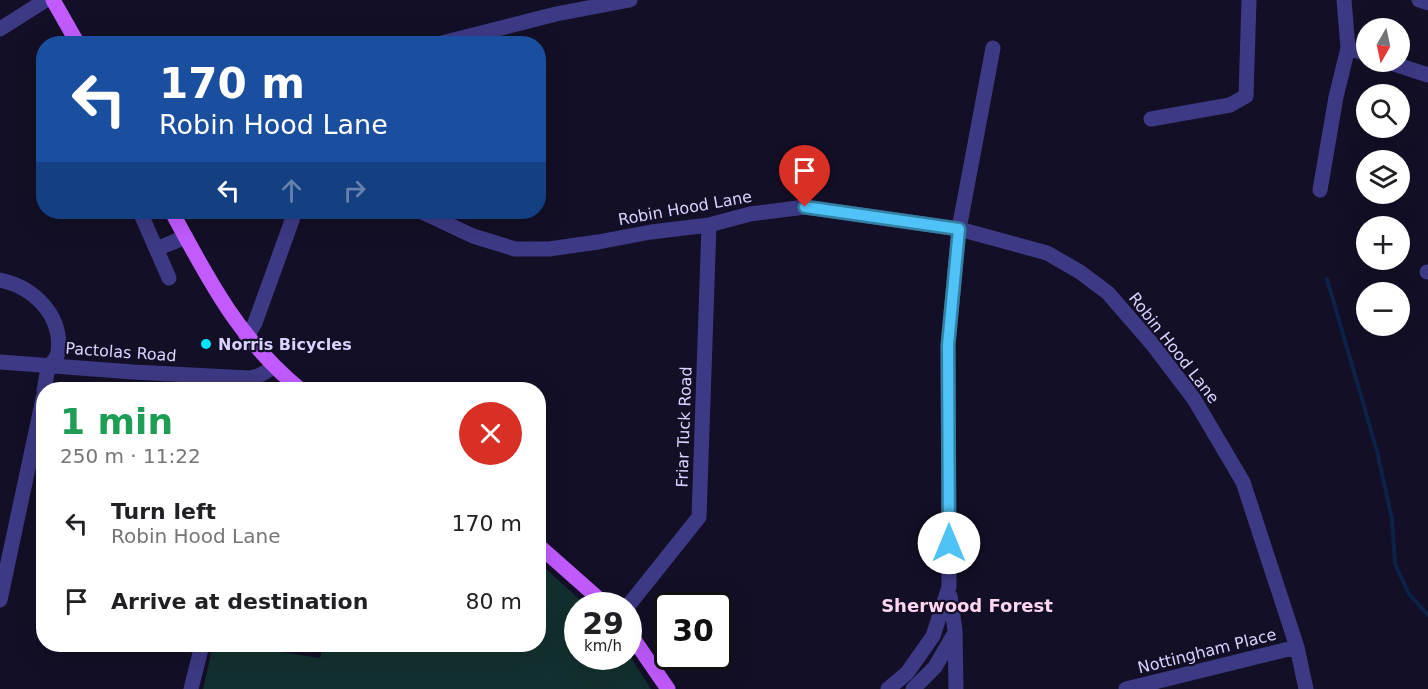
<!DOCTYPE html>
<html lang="en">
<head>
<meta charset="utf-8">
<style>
	:root { --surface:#fff; --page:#f2f2f2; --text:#202124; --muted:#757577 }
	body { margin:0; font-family:"DejaVu Sans",sans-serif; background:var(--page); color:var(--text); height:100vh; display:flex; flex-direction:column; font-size:22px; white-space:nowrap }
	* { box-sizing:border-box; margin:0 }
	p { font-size:20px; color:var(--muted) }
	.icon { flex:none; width:33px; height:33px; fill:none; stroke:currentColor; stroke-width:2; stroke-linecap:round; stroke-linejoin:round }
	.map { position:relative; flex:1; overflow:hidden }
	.side { position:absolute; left:36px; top:382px; width:510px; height:270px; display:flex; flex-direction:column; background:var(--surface); border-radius:24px; box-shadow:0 6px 24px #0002 }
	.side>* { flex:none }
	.banner { position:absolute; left:36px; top:36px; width:510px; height:183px; border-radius:24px; box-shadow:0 6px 24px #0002; background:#1a4fa0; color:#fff; overflow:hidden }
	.needle { width:39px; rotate:189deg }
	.tools { position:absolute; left:1356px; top:18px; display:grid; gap:12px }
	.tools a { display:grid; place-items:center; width:54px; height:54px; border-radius:50%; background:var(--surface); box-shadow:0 6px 24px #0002; font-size:30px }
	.speed { position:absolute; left:564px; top:592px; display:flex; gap:12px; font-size:30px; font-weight:700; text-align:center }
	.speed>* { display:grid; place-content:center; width:78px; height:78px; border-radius:50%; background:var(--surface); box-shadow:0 6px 24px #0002; line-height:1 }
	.speed small { font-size:15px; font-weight:400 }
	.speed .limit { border:3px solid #111; border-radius:9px; background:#fff; color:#111 }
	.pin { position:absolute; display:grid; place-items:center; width:51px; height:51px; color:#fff; margin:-62px -26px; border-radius:50% 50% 50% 0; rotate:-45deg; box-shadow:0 0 6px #0007 }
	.pin .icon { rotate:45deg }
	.me { position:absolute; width:66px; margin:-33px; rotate:0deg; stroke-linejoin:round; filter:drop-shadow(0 0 4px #0008) }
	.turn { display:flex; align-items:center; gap:21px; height:126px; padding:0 24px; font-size:27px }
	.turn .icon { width:78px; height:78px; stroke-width:2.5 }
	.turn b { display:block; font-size:42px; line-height:51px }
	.lanes { display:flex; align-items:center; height:57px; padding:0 24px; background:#0003; justify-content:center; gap:30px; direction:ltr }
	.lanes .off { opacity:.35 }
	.round { display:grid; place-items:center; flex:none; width:63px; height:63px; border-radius:32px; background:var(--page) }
	.summary { display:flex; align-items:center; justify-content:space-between; height:102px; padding:0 24px }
	h1 { font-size:36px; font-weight:800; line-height:45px; color:#1e9e55 }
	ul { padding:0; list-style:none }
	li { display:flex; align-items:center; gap:18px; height:78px; padding:0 24px }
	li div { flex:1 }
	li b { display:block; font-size:22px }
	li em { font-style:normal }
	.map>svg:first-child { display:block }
	.green { fill:#12302f }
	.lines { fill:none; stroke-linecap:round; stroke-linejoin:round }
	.stream { stroke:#0c2248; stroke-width:4 }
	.minor { stroke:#3d3a85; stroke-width:15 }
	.major { stroke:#c25bff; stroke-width:15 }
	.route-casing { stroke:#337fa1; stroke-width:15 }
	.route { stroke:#4fc3f7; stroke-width:10 }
	.poi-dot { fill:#00e5ff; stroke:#130f26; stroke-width:2 }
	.labels { text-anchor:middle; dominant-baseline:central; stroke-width:4.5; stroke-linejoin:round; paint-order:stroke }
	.street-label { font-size:16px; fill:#d9d4ff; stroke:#130f26 }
	.poi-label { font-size:16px; font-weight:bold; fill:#d9d4ff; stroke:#130f26; text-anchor:start }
	.neighbourhood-label { font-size:18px; font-weight:bold; fill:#ffd6f0; stroke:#130f26 }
</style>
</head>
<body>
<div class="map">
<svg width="1428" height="689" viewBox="0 0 1428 689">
	<rect width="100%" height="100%" fill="#130f26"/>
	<path class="green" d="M 539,563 L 587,606 L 578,606 L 578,657 L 628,657 L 629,654 L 651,689 L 203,689 L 213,645 L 236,645 L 320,658 L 323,645 L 538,645 Z"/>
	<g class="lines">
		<path class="stream" d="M 1327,279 L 1377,451 L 1392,519 L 1395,564 L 1409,594 L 1428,615"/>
		<path class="minor" d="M 1419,0 L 1428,3
			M 0,29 L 46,0
			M 438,44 L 556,14 L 630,0
			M 1348,48 L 1366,54
			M 1388,62 L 1428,75
			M 1151,119 L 1230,105 L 1246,96 L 1249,0
			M 1320,190 L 1336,97 L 1348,48 L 1344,0
			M 140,212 L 169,278
			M 422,212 L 473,236 L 515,249 L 549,249 L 598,242 L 651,232 L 709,225 L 750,214 L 805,207 L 959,229 L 1047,253 L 1080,272 L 1108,293 L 1153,345 L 1194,399 L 1243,482 L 1297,647 L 1306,689
			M 156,249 L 186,237
			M 1427,272 L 1428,272
			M 0,280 C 34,287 63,316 58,352 C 57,360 52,361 49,367 C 46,374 46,383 44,390
			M 246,338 L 255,323 L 295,212
			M 0,362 L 133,372 L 249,378 L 258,376 L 273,368
			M 950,596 L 955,630 L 956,689
			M 0,600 L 44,394
			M 628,606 L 699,517 L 709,225
			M 191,689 L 202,645
			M 888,689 L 907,673 L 933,636 L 949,587 L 948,345 L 959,229 L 993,48
			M 913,689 L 935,667 L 953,636
			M 1126,689 L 1297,647"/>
		<path class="major" d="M 53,0 L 78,44
			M 172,212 C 208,279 240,341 301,390
			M 538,545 L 607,606
			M 628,631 L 668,689"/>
	</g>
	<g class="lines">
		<defs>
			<path id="route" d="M 805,207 L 959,229 L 948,345 L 949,543"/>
		</defs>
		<use href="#route" class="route-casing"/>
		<use href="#route" class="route"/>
	</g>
	<circle class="poi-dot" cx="206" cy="344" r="6"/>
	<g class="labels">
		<g class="street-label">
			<text transform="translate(685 208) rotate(-10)">Robin Hood Lane</text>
			<text transform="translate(1174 348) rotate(52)">Robin Hood Lane</text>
			<text transform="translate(121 352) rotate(4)">Pactolas Road</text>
			<text transform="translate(684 427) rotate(-88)">Friar Tuck Road</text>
			<text transform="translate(1207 651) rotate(-14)">Nottingham Place</text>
		</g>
		<g class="poi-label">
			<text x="218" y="344">Norris Bicycles</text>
		</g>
		<g class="neighbourhood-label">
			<text x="967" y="605">Sherwood Forest</text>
		</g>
	</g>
</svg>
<div class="tools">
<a><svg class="needle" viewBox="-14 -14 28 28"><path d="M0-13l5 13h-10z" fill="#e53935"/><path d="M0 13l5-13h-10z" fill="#757577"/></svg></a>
<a><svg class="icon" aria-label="search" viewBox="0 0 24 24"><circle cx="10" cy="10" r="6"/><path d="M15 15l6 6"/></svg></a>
<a><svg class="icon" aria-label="layers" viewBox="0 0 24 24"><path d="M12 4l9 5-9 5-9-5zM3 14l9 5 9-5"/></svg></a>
<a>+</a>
<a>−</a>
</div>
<div class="speed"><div>29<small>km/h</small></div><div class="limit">30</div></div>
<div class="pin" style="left:805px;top:207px;background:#d93025"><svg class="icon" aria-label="arrive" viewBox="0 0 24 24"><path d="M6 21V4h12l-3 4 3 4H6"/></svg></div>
<svg class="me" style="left:949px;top:543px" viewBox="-20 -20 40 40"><circle r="19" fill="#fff"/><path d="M0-13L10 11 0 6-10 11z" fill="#4fc3f7"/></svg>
<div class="banner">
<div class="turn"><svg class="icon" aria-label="left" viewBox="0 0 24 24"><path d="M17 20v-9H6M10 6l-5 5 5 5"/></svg><div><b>170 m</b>Robin Hood Lane</div></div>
<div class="lanes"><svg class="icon" aria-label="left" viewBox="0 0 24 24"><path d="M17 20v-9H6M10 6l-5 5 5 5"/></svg><svg class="icon off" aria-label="ahead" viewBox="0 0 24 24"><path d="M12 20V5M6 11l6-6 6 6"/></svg><svg class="icon off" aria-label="right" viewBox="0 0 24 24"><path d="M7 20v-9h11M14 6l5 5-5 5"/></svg></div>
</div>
<section class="side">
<div class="summary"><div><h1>1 min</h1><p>250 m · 11:22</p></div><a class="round" style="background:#d93025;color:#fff"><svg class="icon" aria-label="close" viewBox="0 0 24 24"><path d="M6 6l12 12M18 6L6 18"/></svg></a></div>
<ul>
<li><svg class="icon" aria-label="left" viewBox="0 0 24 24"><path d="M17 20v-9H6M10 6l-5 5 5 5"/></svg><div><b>Turn left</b><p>Robin Hood Lane</p></div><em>170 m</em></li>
<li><svg class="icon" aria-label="arrive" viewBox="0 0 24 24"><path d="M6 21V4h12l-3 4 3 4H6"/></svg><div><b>Arrive at destination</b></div><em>80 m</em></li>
</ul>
</section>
</div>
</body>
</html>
